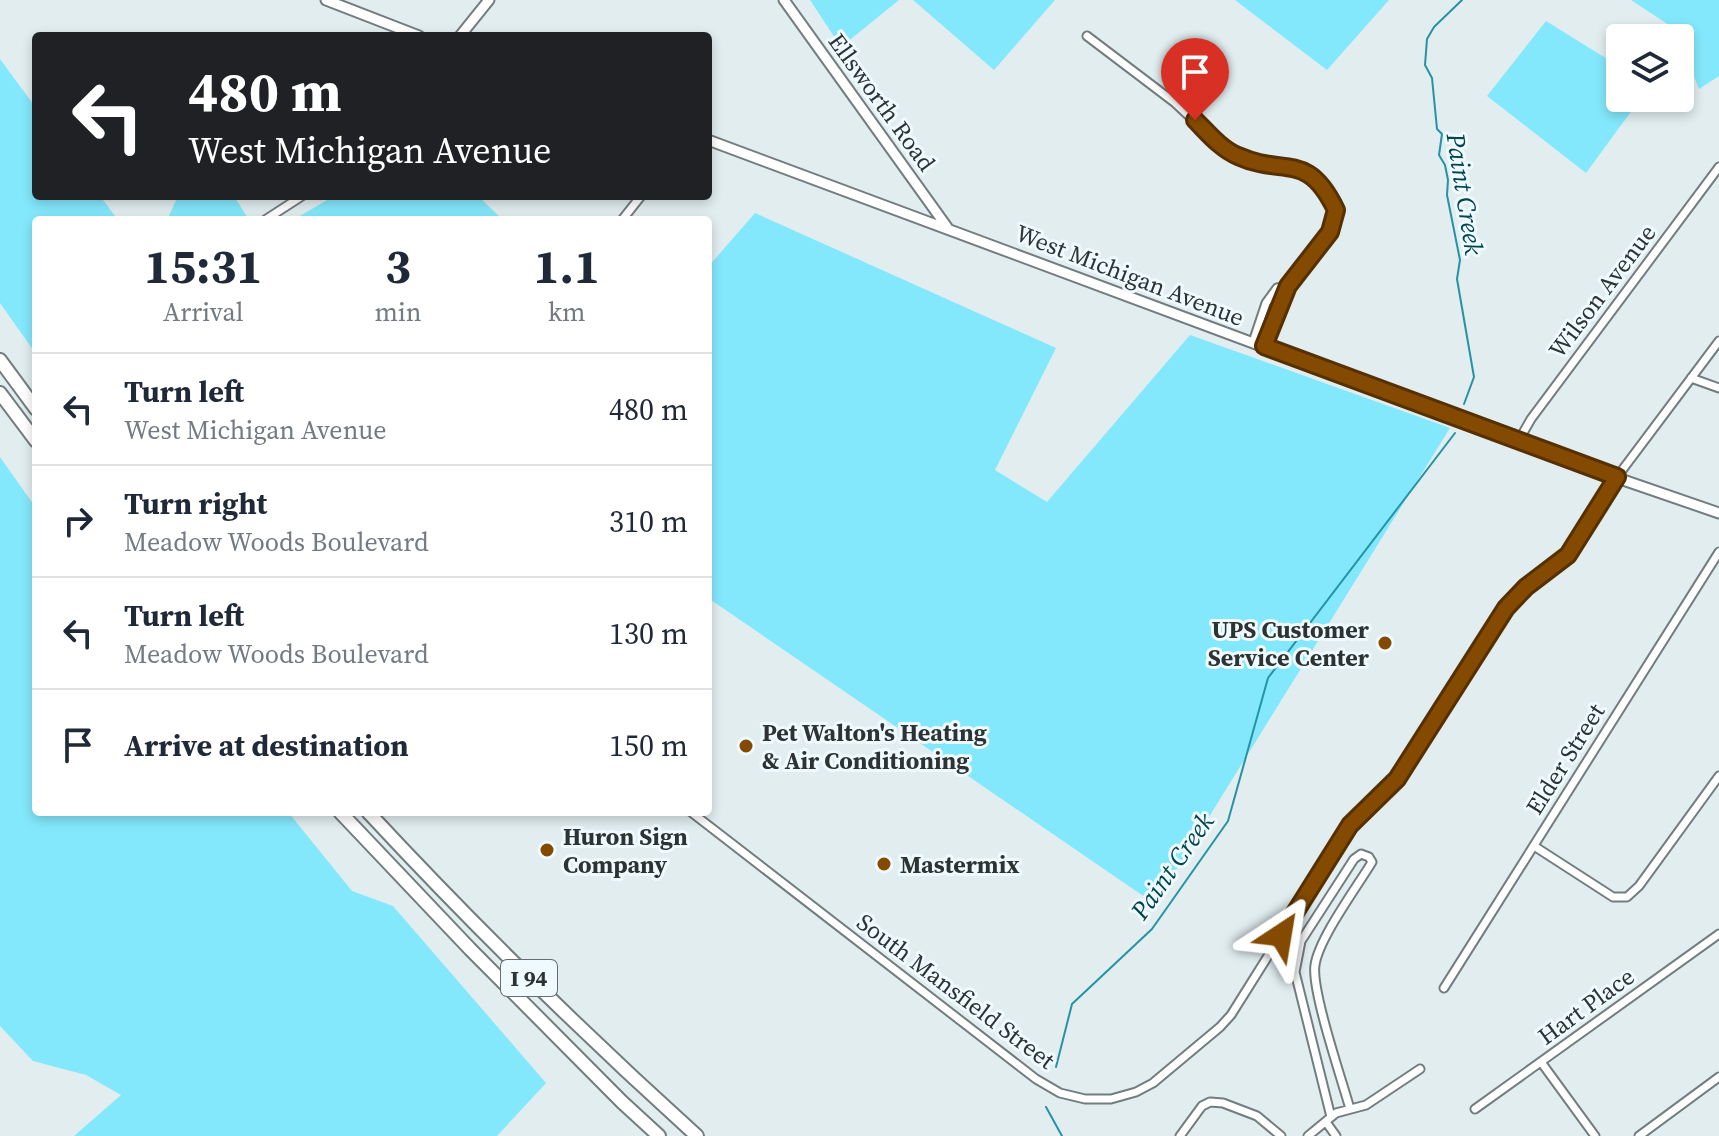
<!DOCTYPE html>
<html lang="en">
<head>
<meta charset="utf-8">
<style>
	:root { --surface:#fff; --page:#f2f2f3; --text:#1f2937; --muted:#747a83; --line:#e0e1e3 }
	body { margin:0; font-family:"Source Serif 4",serif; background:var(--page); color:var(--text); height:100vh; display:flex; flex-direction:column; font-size:30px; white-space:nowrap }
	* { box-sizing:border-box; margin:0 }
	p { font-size:26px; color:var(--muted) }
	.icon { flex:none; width:44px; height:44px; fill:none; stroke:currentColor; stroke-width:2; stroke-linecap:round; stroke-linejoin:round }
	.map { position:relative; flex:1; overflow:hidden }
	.side { position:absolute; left:32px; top:216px; width:680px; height:600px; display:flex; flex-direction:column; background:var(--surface); border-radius:8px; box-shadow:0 4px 12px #0003 }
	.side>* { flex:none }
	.top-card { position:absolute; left:32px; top:32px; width:680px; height:168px; border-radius:8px; box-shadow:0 4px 12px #0003; background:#202124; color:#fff; overflow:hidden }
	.buttons { position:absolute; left:1606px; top:24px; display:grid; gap:16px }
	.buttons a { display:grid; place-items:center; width:88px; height:88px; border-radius:8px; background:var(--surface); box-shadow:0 4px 12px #0003; font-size:40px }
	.pin { position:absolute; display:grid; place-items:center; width:68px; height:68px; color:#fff; margin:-82px -34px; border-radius:50% 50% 50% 0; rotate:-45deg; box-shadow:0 0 8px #0007 }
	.pin .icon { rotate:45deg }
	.me { position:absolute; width:88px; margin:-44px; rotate:33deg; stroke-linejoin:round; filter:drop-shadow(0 0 6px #0008) }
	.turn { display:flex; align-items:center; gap:28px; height:168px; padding:0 24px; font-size:36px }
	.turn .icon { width:104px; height:104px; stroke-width:2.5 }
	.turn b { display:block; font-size:56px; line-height:68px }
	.eta { display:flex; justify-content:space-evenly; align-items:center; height:136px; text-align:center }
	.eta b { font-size:48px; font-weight:700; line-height:56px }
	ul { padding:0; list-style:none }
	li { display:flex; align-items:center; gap:24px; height:112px; padding:0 24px; border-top:2px solid var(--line) }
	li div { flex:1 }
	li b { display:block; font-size:30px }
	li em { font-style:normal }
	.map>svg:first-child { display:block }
	.green { fill:#84e8fc }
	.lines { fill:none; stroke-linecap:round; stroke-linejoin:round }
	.stream { stroke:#2593a5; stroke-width:2 }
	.minor-casing { stroke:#727d7f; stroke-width:11 }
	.secondary-casing { stroke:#727d7f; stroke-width:13 }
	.motorway-casing { stroke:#727d7f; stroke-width:16 }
	.minor { stroke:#fff; stroke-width:7 }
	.secondary { stroke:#fff; stroke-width:9 }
	.motorway { stroke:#fff; stroke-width:12 }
	.route-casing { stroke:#563001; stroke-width:20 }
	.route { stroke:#854a01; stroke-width:14 }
	.poi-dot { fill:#854a01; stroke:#eefafd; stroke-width:3 }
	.labels { text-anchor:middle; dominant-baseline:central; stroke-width:6; stroke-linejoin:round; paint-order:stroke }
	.shield { fill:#eefafd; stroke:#676e70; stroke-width:2 }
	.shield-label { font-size:22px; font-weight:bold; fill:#2d3233 }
	.street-label { font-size:24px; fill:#2d3233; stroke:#eefafd }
	.poi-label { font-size:24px; font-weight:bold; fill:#2d3233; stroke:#eefafd; text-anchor:start }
	.water-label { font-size:26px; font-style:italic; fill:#03454f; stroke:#eefafd }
</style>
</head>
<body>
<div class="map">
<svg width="1719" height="1136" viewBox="0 0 1719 1136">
	<rect width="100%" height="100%" fill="#e1edef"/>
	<path class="green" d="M 810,0 L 899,0 L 841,47 Z
		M 913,0 L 1055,0 L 994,70 Z
		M 1235,0 L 1389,0 L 1327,70 Z
		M 1631,0 L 1719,0 L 1719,76 L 1699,89 L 1675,29 Z
		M 1546,21 L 1620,67 L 1620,98 L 1641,98 L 1586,173 L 1487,96 Z
		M 0,59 L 36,108 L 36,196 L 100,196 L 118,220 L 36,220 L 36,354 L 0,303 Z
		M 178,196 L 234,196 L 249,220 L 167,220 Z
		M 334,196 L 478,196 L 503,220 L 293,220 Z
		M 755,213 L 1056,348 L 995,470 L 1047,502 L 1190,335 L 1450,428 L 1155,904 L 708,598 L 708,267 Z
		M 0,457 L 36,508 L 36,812 L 288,812 L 352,891 L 393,906 L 546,1083 L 497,1136 L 74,1136 L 121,1095 L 86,1075 L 33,1061 L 0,1026 Z"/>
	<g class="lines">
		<path class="stream" d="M 1462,0 L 1434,27 L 1427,39 L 1425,65 L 1432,78 L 1437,129 L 1442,134 L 1439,155 L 1445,165 L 1448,180 L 1447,195 L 1460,260 L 1457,279 L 1474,377 L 1464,404
			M 1056,1067 L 1072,1004 L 1152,929 L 1228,821 L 1268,678 L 1455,433
			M 1046,1107 L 1062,1136"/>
		<defs>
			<path id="minor" d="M 1087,36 L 1174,102 L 1219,144 L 1239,157 L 1294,167 L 1311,175 L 1326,189 L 1336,210 L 1330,232 L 1288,286 L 1264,346
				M 265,220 L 302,196
				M 622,220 L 641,196
				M 1253,342 L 1266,303 L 1277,288 L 1288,286
				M 1691,378 L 1719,388
				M 1519,440 L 1531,419 L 1719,167
				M 691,812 L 1036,1079 L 1060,1093 L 1085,1099 L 1111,1099 L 1136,1092 L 1153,1083 L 1220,1027 L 1231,1015 L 1350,825 L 1397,779 L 1506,608 L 1526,587 L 1568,555 L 1617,477 L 1719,341
				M 1534,846 L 1613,897 L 1627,897 L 1639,886 L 1719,776
				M 1444,988 L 1719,552
				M 1541,1062 L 1595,1136
				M 1475,1109 L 1719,934
				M 1331,1117 L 1295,972 L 1301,941 L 1354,859 L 1361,854 L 1369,857 L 1372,862 C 1357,887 1319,938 1315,965 C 1311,990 1342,1080 1350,1109
				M 1326,1122 L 1336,1136
				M 1180,1136 L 1202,1106 L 1210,1102 L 1223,1103 L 1257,1116 L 1281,1136
				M 1308,1136 L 1336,1113 L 1366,1105 L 1420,1069
				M 1639,1136 L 1719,1077"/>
			<path id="secondary" d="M 326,0 L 419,36
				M 784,0 L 947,227
				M 460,36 L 489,0
				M 708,140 L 1597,471 L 1719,513"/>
			<path id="motorway" d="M 0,360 L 36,409
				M 0,393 L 36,441
				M 340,812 L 470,949 L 622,1102 L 659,1136
				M 368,812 C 473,925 583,1033 697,1136"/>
		</defs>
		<use href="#minor" class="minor-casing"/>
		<use href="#secondary" class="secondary-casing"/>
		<use href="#motorway" class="motorway-casing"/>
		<use href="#minor" class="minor"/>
		<use href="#secondary" class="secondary"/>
		<use href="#motorway" class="motorway"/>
	</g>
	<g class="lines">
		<defs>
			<path id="route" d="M 1195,120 C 1208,133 1221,149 1238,156 C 1285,177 1307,150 1336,210 L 1330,232 L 1288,286 L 1264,346 L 1617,477 L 1568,555 L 1526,587 L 1506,608 L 1397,779 L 1350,825 L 1281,935"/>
		</defs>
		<use href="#route" class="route-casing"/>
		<use href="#route" class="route"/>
	</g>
	<g class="poi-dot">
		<circle cx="1385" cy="643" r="8"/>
		<circle cx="746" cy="746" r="8"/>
		<circle cx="547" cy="850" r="8"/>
		<circle cx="884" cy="864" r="8"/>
	</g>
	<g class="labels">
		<rect class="shield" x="501" y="960" width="56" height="36" rx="6"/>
		<g class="shield-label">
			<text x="529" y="978">I 94</text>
		</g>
		<g class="street-label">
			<text transform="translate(882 102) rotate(54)">Ellsworth Road</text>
			<text transform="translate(1130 275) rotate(21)">West Michigan Avenue</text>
			<text transform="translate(1602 291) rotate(-53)">Wilson Avenue</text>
			<text transform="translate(1565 759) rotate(-58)">Elder Street</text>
			<text transform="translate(956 991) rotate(37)">South Mansfield Street</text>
			<text transform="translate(1586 1006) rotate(-36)">Hart Place</text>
		</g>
		<g class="poi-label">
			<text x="1369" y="629" text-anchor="end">UPS Customer<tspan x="1369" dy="28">Service Center</tspan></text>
			<text x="762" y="732">Pet Walton's Heating<tspan x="762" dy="28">&amp; Air Conditioning</tspan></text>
			<text x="563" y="836">Huron Sign<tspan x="563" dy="28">Company</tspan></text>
			<text x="900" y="864">Mastermix</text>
		</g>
		<g class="water-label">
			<text transform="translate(1465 194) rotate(81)">Paint Creek</text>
			<text transform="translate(1172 866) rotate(-55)">Paint Creek</text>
		</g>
	</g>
</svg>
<div class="buttons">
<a><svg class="icon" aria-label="layers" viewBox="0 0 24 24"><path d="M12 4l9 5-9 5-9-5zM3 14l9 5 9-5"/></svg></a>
</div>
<div class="pin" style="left:1195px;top:120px;background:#d93025"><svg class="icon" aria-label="arrive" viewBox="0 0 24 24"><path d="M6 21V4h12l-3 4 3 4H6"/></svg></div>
<svg class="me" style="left:1281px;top:935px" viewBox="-20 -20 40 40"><path d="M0-17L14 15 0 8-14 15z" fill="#854a01" stroke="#fff" stroke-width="4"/></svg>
<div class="top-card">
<div class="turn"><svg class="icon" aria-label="left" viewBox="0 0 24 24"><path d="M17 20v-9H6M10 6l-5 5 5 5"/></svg><div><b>480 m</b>West Michigan Avenue</div></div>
</div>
<section class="side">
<div class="eta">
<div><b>15:31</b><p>Arrival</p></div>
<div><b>3</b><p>min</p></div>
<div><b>1.1</b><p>km</p></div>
</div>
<ul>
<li><svg class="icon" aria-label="left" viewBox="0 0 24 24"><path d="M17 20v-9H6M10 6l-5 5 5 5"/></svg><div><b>Turn left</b><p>West Michigan Avenue</p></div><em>480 m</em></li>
<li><svg class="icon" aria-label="right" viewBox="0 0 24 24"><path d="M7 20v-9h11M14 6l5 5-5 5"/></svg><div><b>Turn right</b><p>Meadow Woods Boulevard</p></div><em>310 m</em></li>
<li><svg class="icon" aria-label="left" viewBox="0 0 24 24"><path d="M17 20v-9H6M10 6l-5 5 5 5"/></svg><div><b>Turn left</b><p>Meadow Woods Boulevard</p></div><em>130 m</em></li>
<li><svg class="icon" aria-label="arrive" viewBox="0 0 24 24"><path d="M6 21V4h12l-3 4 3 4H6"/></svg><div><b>Arrive at destination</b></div><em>150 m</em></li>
</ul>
</section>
</div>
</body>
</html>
